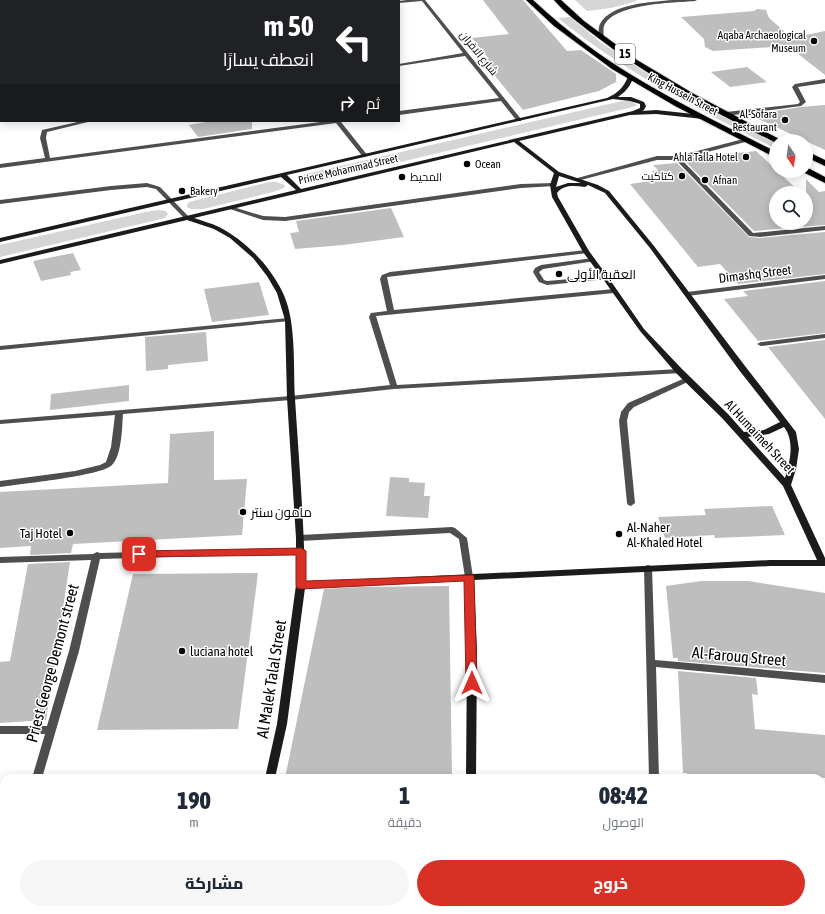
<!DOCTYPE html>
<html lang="ar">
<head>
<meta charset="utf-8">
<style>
	:root { --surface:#fff; --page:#f6f6f7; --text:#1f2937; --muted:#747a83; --accent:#d93025 }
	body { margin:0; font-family:"Asap Condensed",Cairo,sans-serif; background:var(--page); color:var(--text); direction:rtl; height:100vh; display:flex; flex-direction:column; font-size:15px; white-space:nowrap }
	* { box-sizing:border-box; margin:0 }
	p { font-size:13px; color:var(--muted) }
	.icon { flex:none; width:22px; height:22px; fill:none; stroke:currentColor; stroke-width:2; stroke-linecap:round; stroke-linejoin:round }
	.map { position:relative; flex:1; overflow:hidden; direction:ltr }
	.details { position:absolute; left:0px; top:774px; width:825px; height:140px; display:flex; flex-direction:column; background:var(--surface); border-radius:12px 12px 0 0; box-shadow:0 2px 10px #0003; direction:rtl }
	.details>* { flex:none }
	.guide { position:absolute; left:0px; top:0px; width:400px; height:122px; box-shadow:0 2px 10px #0003; direction:rtl; background:#202124; color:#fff; overflow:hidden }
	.needle { width:26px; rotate:167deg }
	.controls { position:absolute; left:769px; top:134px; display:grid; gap:8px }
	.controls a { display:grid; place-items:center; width:44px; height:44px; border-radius:50%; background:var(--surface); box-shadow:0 2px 10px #0003; font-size:20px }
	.pin { position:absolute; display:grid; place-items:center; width:34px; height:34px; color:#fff; margin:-17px; border-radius:8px; box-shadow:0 2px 6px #0006 }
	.me { position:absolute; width:44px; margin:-22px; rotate:0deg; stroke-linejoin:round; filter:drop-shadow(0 0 3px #0008) }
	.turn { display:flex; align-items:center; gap:14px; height:84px; padding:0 20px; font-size:18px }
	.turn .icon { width:52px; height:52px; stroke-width:2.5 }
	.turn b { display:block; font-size:28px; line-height:34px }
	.then { display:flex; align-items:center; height:38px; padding:0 20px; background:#0003; gap:8px; font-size:15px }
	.eta { display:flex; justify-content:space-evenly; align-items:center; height:68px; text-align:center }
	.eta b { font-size:24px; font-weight:800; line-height:28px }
	.cta { display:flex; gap:8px; margin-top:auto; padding:8px 20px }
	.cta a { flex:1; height:46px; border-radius:24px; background:var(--accent); color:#fff; font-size:16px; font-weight:800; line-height:46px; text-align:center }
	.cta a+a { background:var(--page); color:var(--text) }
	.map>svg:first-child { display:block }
	.green { fill:#d5d5d5 }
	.building { fill:#bebebe }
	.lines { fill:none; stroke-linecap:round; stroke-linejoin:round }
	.highway-casing { stroke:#dbdbdb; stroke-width:2 }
	.lane { fill:#4e4e4e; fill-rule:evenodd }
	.street { fill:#4e4e4e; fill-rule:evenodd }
	.secondary { fill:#1b1b1b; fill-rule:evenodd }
	.highway { fill:#000; fill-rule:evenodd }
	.route { fill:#d93025; stroke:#8d1f18 }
	.poi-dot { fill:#000; stroke:#fff; stroke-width:1.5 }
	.labels { text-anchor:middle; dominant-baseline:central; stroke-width:3; stroke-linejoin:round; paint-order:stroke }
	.far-poi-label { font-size:11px; fill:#000; stroke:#fff; text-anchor:end }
	.far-street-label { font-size:11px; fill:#000; stroke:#fff }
	.shield { fill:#fff; stroke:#4c4c4c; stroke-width:1 }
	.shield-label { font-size:12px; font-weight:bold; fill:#000 }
	.poi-label { font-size:13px; fill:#000; stroke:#fff; text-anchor:start }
	.street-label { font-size:13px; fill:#000; stroke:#fff }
	.near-street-label { font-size:16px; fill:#000; stroke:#fff }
</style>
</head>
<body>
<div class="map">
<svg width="825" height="914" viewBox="0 0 825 914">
	<rect width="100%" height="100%" fill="#fff"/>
	<path class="green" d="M 575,0 L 637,0 L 634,2 L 611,8 L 587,11 Z
		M 570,17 L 600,42 L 651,76 L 702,106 L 776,143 L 776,149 C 700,110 624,72 558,18 Z
		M 622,101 L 631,101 L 637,105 L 633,107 L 316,182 C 310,183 303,185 298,179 L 300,176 L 306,174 Z
		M 269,182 L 276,182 L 285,185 L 284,188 L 273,192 L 203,209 L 191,209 L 187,207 L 187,205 L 189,202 Z
		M 159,210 L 166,211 L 168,214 L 165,218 L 157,220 L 0,257 L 0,245 L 150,211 Z
		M 821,827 L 825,828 L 825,914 L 725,914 L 724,910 L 821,910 Z"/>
	<path class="building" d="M 483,0 L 523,0 L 567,51 L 581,50 L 616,74 L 616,82 L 599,91 L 523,110 L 482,60 L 489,59 L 472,38 L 509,34 Z
		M 757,9 L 766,10 L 769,18 L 792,38 L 825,31 L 825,75 L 788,46 L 713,51 L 705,47 L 704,39 L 681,17 L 754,11 Z
		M 747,67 L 767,82 L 730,87 L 711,72 Z
		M 825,105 L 825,150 L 750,115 L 801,107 Z
		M 212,121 L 252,121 L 252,129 L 198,137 L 189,125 Z
		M 756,151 L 801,193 L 776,193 L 776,223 L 806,223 L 806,179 L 819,192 L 825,191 L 825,225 L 754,231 L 686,162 L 690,161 L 688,159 L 690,158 Z
		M 677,163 L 749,237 L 760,238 L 825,232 L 825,274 L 738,284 L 720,264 L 698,267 L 630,184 L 651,181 L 648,178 L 657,177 L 652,171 L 658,170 L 653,165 Z
		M 391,208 L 404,237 L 343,245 L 295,249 L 290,233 L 299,232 L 296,221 Z
		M 73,253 L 81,270 L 70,272 L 71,275 L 41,281 L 33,261 Z
		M 825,281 L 825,333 L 758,341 L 724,299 L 748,296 L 743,291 Z
		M 259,282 L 269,315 L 212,322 L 204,289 Z
		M 206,332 L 208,361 L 168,365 L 168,369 L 146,371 L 145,337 Z
		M 825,340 L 825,419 L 768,347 Z
		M 129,385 L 129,401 L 50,410 L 51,394 Z
		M 214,431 L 214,480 L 247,479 L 242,535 L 73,544 L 71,553 L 30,555 L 31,546 L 0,548 L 0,492 L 168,483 L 170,434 Z
		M 390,477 L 409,478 L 409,482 L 425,483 L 424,496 L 430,496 L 428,518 L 386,516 Z
		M 772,506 L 785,535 L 715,538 L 714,535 L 665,538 L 658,517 L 706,515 L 704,509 Z
		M 70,562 L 46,720 L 0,723 L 0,662 L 10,661 L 28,564 Z
		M 258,573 L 238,729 L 97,730 L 133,574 Z
		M 701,581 L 748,581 L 825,593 L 825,673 L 678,661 L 678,658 L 673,658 L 666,586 Z
		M 449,586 L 452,778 L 285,778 L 324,589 L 361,587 Z
		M 678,671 L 756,678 L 758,695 L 752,694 L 755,729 L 825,735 L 825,778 L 687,778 L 687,773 L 683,773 Z"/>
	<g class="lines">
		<defs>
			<path id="highway" d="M 526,0 L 533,0 C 550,16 568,31 587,45 C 645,88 712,119 776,152 L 776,158 L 675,106 L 612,69 L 554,26 Z
				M 554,0 L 561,0 L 584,21 L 637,60 L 694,94 L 783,141 L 776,141 L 776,143 C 713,111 649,78 593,34 C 580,24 565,13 554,0 Z
				M 806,151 L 825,160 L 825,166 L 806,157 Z
				M 806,167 L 825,177 L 825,183 L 803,172 L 806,171 Z"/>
		</defs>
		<use href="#highway" class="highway-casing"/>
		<path class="lane" d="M 673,0 L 697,0 L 695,1 C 674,3 614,3 604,26 C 603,29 604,34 603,38 L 599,37 C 599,33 598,28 600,24 C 611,3 652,2 673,0 Z
			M 825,79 L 825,83 L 798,87 L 806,102 L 801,106 L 726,116 L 723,114 L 726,112 L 798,104 L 800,102 L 792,87 L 795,84 Z
			M 593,258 L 595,259 L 595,261 L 543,269 L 539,272 L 544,280 L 547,281 L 606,276 L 609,278 L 608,279 L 547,285 L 539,282 L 533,272 L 535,268 L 541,265 Z"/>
		<path class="street" d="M 299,0 L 303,0 L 304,1 L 300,1 Z
			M 407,0 L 425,0 L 521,119 L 521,121 L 517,121 L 501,101 L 399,115 L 399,111 L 499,98 L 465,56 L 399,66 L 399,64 L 463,53 L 422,1 L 399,3 L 399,1 L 398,1 Z
			M 0,16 L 1,16 L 1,18 L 0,18 Z
			M 0,29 L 1,29 L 1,31 L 0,31 Z
			M 0,95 L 1,95 L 1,99 L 0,99 Z
			M 82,121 L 92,121 L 47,132 L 46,138 L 50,158 L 328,121 L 343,121 L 341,122 L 368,156 L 363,157 L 336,123 L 0,168 L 0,164 L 45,158 L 40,138 L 42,130 Z
			M 747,138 L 750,140 L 749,141 L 681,159 L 753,233 L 825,226 L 825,230 L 760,237 L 749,236 L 676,160 L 657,160 L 577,181 L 574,179 L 657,156 L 678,156 Z
			M 147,183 L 160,187 L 189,217 L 189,219 L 185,219 L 156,189 L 147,187 L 111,190 L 0,204 L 0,200 L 111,186 Z
			M 553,183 L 556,185 L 555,186 L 521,188 L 285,221 L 263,220 L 227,208 L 230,206 L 263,216 L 285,217 L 521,184 Z
			M 586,250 L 588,251 L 588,253 L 387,277 L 394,310 L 614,289 L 617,291 L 614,293 L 376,316 L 397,385 L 679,369 L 683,371 L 682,373 L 394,389 L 291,400 L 123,414 C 122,427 122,455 112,465 C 102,476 19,484 0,487 L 0,481 L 75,471 L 100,465 L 106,462 L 111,447 L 115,415 L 0,424 L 0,420 L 291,396 L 390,385 L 369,317 L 371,313 L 387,311 L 380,279 L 382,275 L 390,272 Z
			M 825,275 L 825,279 L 687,296 L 684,294 L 687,292 Z
			M 288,318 L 290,319 L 291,320 L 290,321 L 0,350 L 0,346 Z
			M 825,334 L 825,338 L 761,346 L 757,344 L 761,342 Z
			M 685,378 L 691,378 L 692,380 L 634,407 L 629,412 L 627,421 L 635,503 L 631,506 L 628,505 L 627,503 L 619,421 L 621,412 L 628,403 Z
			M 452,527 L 455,528 L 467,538 L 473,577 L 472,579 L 466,579 L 465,577 L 459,539 L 450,533 L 300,541 L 296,538 L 300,535 Z
			M 301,548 L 304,549 L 305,551 L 304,553 L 100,559 L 79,651 L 42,778 L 32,778 L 45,734 L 0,734 L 0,726 L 47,726 L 69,651 L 91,560 L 0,563 L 0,557 L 93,554 L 97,552 L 100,553 Z
			M 648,565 L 651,566 L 652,568 L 655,660 L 825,675 L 825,683 L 656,667 L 659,778 L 649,778 L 644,568 L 645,566 Z
			M 821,809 L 825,809 L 825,817 L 821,817 Z
			M 4,874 L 4,894 L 0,895 L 0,876 Z
			M 651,910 L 663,910 L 663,914 L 651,914 Z"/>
		<path class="secondary" d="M 628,77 L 633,78 C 630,87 625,92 618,97 L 631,97 L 644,102 L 646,106 L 644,110 L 642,111 L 656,110 L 703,115 L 706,117 L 703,119 L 656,114 L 630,115 L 519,141 L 559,172 L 598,185 L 609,191 L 654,246 L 745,366 L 796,432 L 799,449 L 796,469 L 791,485 L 825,558 L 825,566 L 770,566 L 474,580 L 477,652 L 476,778 L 466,778 L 467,652 L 465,580 L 305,588 L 287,724 L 275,778 L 265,778 L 277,724 L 296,585 L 296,538 L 287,398 L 285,320 L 277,293 L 267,276 L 253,258 L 230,238 L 214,229 L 187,220 L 0,264 L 0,260 L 296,190 L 281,177 L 0,242 L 0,238 L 607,98 C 618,93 623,88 628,77 ZM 613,99 L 630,101 L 640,104 L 640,108 L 633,111 L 301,189 L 287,175 ZM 514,142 L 554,173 L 550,185 L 552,197 L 583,252 L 603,279 L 640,331 L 676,373 L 722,418 L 783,486 L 817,560 L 770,560 L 305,582 C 304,521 299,460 295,399 C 293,367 297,320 282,291 C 269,265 246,241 219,227 C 211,223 202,221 194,218 ZM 559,176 L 581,183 L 568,183 L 556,187 ZM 588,185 L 605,193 L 650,248 L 739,370 L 780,422 L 764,430 L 744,432 L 728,414 L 682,369 L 644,329 L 608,277 L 589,251 L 558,197 L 557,193 C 564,184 575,186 585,187 ZM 784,427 C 795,441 790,462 785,478 L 748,437 L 769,434 Z
			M 234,910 L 246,910 L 245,914 L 233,914 Z
			M 460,910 L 472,910 L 472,914 L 460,914 Z"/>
		<use href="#highway" class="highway"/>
	</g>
	<path class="route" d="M 301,548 L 306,551 L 306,581 L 473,575 L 474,577 L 477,683 L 476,686 L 472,687 L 468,686 L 466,683 L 464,581 L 301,589 L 297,588 L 296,585 L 296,555 L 139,557 L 134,554 L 139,551 Z"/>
	<g class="poi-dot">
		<circle cx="814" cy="41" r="4"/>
		<circle cx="785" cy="120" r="4"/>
		<circle cx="746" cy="157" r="4"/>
		<circle cx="467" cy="164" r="4"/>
		<circle cx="682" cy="176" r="4"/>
		<circle cx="402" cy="177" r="4"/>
		<circle cx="705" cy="180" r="4"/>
		<circle cx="182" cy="191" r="4"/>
		<circle cx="559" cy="274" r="4"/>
		<circle cx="243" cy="512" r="4"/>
		<circle cx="70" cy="533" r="4"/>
		<circle cx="619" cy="534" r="4"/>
		<circle cx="182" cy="651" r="4"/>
	</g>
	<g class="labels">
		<g class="far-poi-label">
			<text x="806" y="35">Aqaba Archaeological<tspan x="806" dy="13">Museum</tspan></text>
			<text x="777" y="114">Al-Sofara<tspan x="777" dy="13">Restaurant</tspan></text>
			<text x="738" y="157">Ahla Talla Hotel</text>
			<text x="475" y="164" text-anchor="start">Ocean</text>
			<text x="674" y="176">كتاكيت</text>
			<text x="410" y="177" text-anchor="start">المحيط</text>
			<text x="713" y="180" text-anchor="start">Afnan</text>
			<text x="190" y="191" text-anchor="start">Bakery</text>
		</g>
		<g class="far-street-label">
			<text transform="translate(479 53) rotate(51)">شارع الافران</text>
			<text transform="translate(683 94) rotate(28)">King Hussein Street</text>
			<text transform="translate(348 169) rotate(-13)">Prince Mohammad Street</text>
		</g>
		<rect class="shield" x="615" y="44" width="20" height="20" rx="3"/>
		<g class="shield-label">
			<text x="625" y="54">15</text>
		</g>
		<g class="poi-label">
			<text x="567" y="274">العقبة الأولى</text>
			<text x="251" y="512">مامون سنتر</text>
			<text x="627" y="527">Al-Naher<tspan x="627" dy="15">Al-Khaled Hotel</tspan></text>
			<text x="62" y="533" text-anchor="end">Taj Hotel</text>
			<text x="190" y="651">luciana hotel</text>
		</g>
		<g class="street-label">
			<text transform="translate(755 274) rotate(-7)">Dimashq Street</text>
			<text transform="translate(760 437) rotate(47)">Al Humaimeh Street</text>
		</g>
		<g class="near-street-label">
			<text transform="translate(739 656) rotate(5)">Al-Farouq Street</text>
			<text transform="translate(52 663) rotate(-75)">Priest George Demont street</text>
			<text transform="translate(271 679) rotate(-81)">Al Malek Talal Street</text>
		</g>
	</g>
</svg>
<div class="controls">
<a><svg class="needle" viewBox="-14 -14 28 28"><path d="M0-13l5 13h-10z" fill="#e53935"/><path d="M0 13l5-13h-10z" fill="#747a83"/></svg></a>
<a><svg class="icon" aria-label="search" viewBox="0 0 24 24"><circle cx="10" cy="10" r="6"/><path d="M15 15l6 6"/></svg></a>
</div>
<div class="pin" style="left:139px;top:554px;background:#d93025"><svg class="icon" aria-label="arrive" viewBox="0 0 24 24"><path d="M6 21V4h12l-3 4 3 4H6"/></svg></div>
<svg class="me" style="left:472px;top:683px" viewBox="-20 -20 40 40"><path d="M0-17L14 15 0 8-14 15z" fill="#d93025" stroke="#fff" stroke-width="4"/></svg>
<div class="guide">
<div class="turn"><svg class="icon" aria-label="left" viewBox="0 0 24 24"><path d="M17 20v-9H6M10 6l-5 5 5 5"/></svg><div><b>50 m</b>انعطف يسارًا</div></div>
<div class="then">ثم<svg class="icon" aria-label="right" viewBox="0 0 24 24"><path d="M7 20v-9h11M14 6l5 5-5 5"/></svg></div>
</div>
<section class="details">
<div class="eta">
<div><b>08:42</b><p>الوصول</p></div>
<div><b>1</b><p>دقيقة</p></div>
<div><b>190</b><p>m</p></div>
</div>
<div class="cta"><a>خروج</a><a>مشاركة</a></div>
</section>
</div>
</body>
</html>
